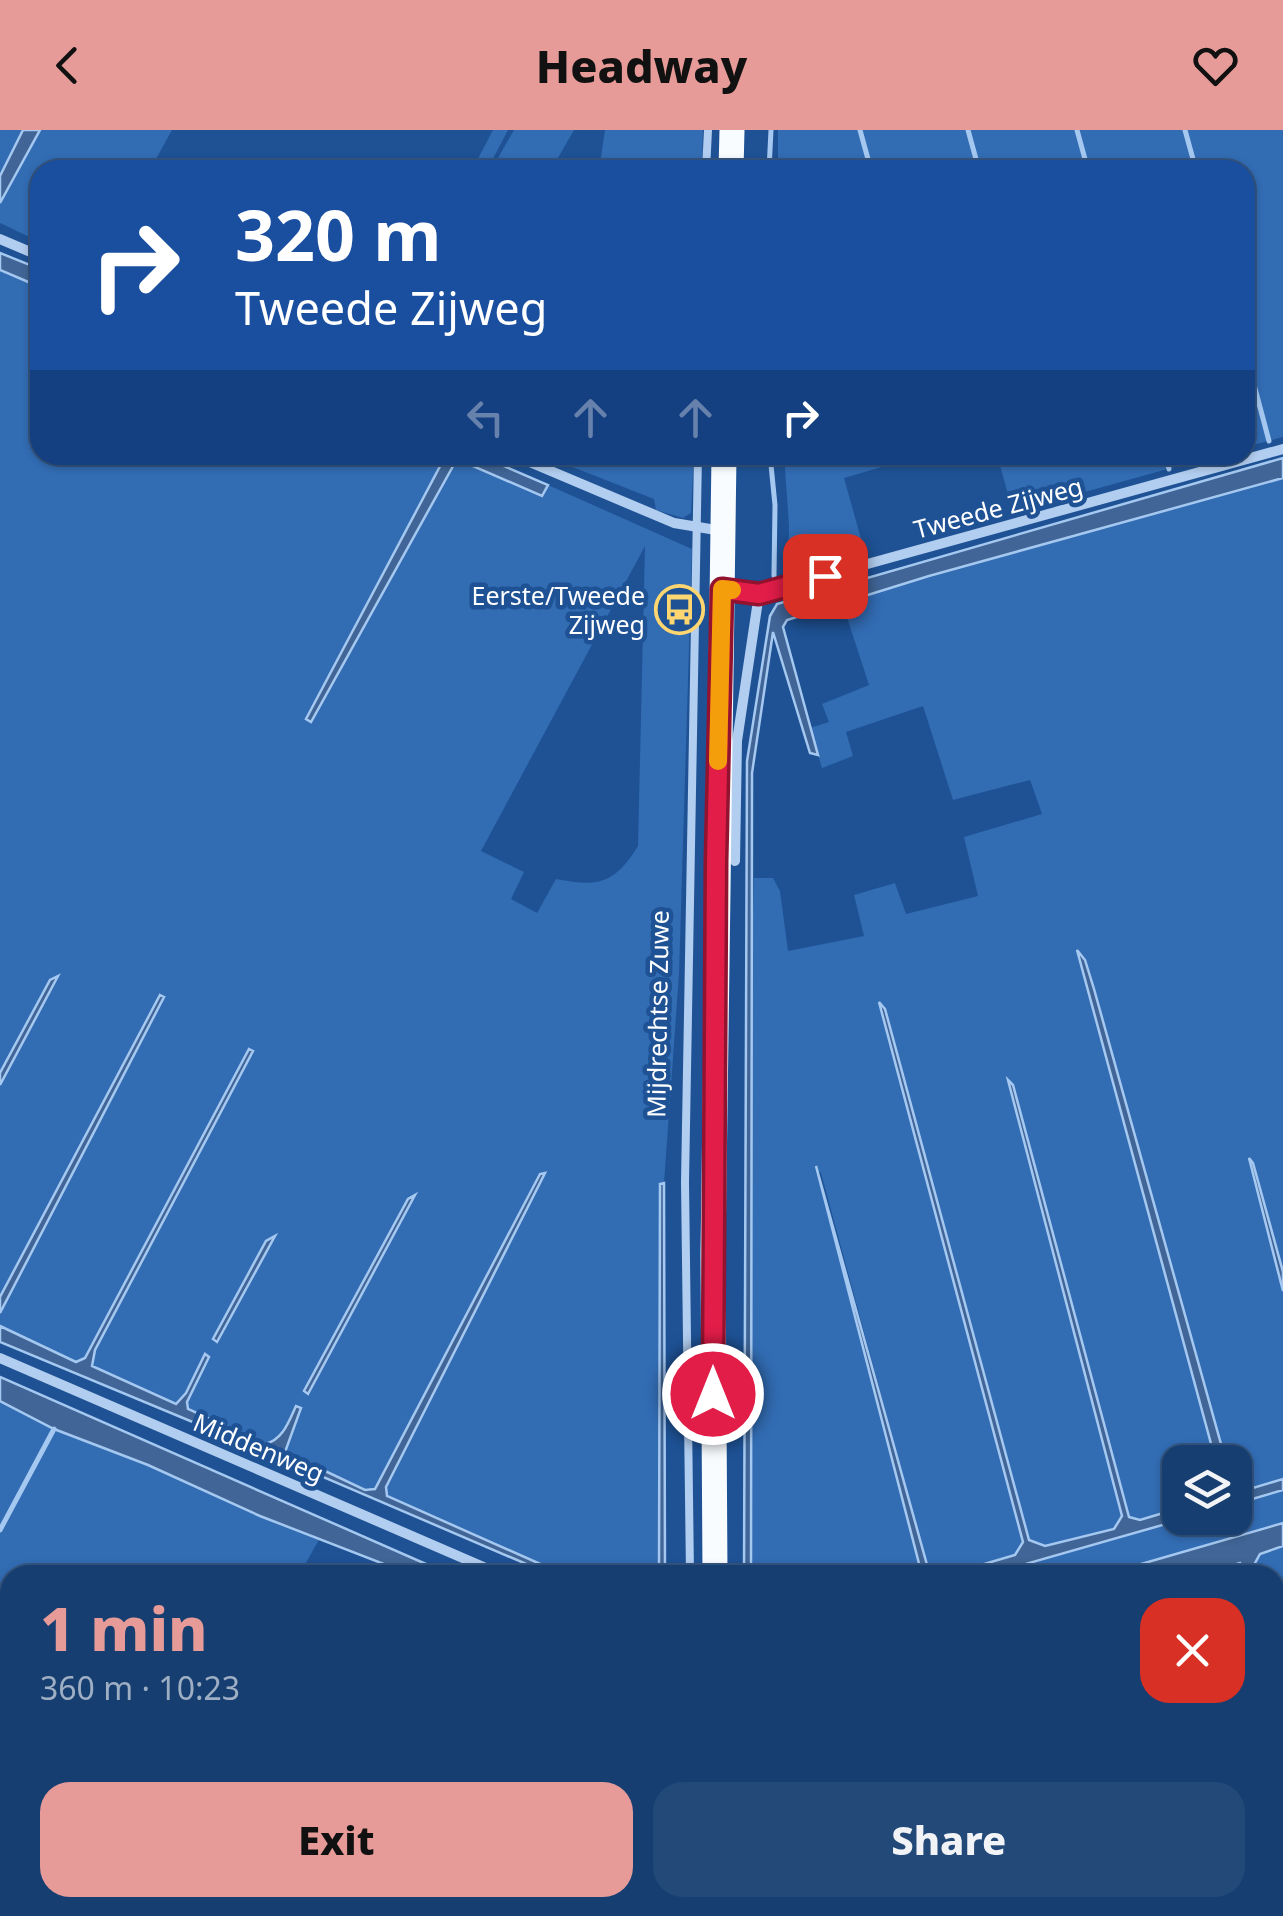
<!DOCTYPE html>
<html lang="en">
<head>
<meta charset="utf-8">
<style>
	:root { --surface:#163e70; --page:#234978; --text:#f1f3f6; --muted:#9eaec3; --line:#355783; --accent:#e69b98 }
	body { margin:0; font-family:"Noto Sans",sans-serif; background:var(--page); color:var(--text); height:100vh; display:flex; flex-direction:column; font-size:38px; white-space:nowrap }
	* { box-sizing:border-box; margin:0 }
	p { font-size:32px; color:var(--muted) }
	.icon { flex:none; width:55px; height:55px; fill:none; stroke:currentColor; stroke-width:2; stroke-linecap:round; stroke-linejoin:round }
	.map { position:relative; flex:1; overflow:hidden }
	.drawer { position:absolute; left:0px; top:1435px; width:1285px; height:352px; display:flex; flex-direction:column; background:var(--surface); border-radius:30px 30px 0 0; box-shadow:0 2px 8px #0004,0 0 0 2px var(--line) }
	.drawer>* { flex:none }
	.banner { position:absolute; left:30px; top:30px; width:1225px; height:305px; border-radius:30px; box-shadow:0 2px 8px #0004,0 0 0 2px var(--line); background:#1a4fa0; color:#fff; overflow:hidden }
	.controls { position:absolute; left:1162px; top:1315px; display:grid; gap:20px }
	.controls a { display:grid; place-items:center; width:90px; height:90px; border-radius:20px; background:var(--surface); box-shadow:0 2px 8px #0004,0 0 0 2px var(--line); font-size:50px }
	.pin { position:absolute; display:grid; place-items:center; width:85px; height:85px; color:#fff; margin:-42px; border-radius:20px; box-shadow:0 5px 15px #0006 }
	.me { position:absolute; width:110px; margin:-55px; rotate:0deg; stroke-linejoin:round; filter:drop-shadow(0 0 8px #0008) }
	.turn { display:flex; align-items:center; gap:35px; height:210px; padding:0 40px; font-size:45px }
	.turn .icon { width:130px; height:130px; stroke-width:2.5 }
	.turn b { display:block; font-size:70px; line-height:85px }
	.lanes { display:flex; align-items:center; height:95px; padding:0 40px; background:#0003; justify-content:center; gap:50px; direction:ltr }
	.lanes .off { opacity:.35 }
	.round { display:grid; place-items:center; flex:none; width:105px; height:105px; border-radius:30px; background:var(--page) }
	.head { display:flex; align-items:center; justify-content:space-between; height:170px; padding:0 40px }
	h1 { font-size:60px; font-weight:800; line-height:75px; color:var(--accent) }
	.button { display:flex; gap:20px; margin-top:auto; padding:20px 40px }
	.button a { flex:1; height:115px; border-radius:30px; background:var(--accent); color:#111; font-size:40px; font-weight:800; line-height:115px; text-align:center }
	.button a+a { background:var(--page); color:var(--text) }
	header { display:flex; justify-content:space-between; align-items:center; height:130px; padding:0 40px; background:var(--accent); color:#111; font-size:45px; font-weight:800 }
	.map>svg:first-child { display:block }
	.green { fill:#326cb3; fill-rule:evenodd }
	.water { fill:#406596; stroke:#a5c8f0; stroke-width:2.5 }
	.lines { fill:none; stroke-linecap:round; stroke-linejoin:round }
	.stream { stroke:#a5c8f0; stroke-width:5 }
	.lane { stroke:#b1cdef; stroke-width:8 }
	.street { stroke:#b1cdef; stroke-width:10 }
	.primary { stroke:#f9fcff; stroke-width:25 }
	.route-casing { stroke:#92132f; stroke-width:25 }
	.route { stroke:#e11d48; stroke-width:18 }
	.slow { stroke:#f59e0b; stroke-width:18 }
	.labels { text-anchor:middle; dominant-baseline:central; stroke-width:9; stroke-linejoin:round; paint-order:stroke }
	.street-label { font-size:25px; fill:#fff; stroke:#1e5295 }
	.poi-label { font-size:25px; fill:#fff; stroke:#1e5295; text-anchor:end }
</style>
</head>
<body>
<header><svg class="icon" aria-label="back" viewBox="0 0 24 24"><path d="M15 5l-7 7 7 7"/></svg>Headway<svg class="icon" aria-label="heart" viewBox="0 0 24 24"><path d="M12 20l-8-8c-3-5 5-10 8-4 3-6 11-1 8 4z"/></svg></header>
<div class="map">
<svg width="1283" height="1786" viewBox="0 0 1283 1786">
	<rect width="100%" height="100%" fill="#1e5295"/>
	<path class="green" d="M 0,0 L 23,0 L 0,46 Z
		M 40,0 L 172,0 L 150,40 L 40,40 L 40,112 L 0,93 L 0,73 Z
		M 493,0 L 508,0 L 487,40 L 472,40 Z
		M 514,0 L 574,0 L 551,40 L 491,40 Z
		M 605,0 L 703,0 L 702,40 L 599,40 Z
		M 778,0 L 1283,0 L 1283,307 L 1245,317 L 1245,40 L 778,40 Z
		M 0,140 L 40,157 L 40,325 L 446,325 L 306,589 L 311,591 L 457,328 L 541,365 L 548,355 L 692,419 L 679,844 L 664,1053 L 660,1054 L 659,1445 L 565,1445 L 387,1366 L 386,1357 L 544,1044 L 540,1044 L 375,1359 L 365,1360 L 284,1322 L 300,1279 L 296,1276 C 288,1291 283,1310 265,1314 L 188,1279 L 187,1272 L 209,1227 L 206,1225 L 186,1263 L 176,1274 L 92,1237 L 95,1220 L 253,921 L 250,919 L 85,1228 L 76,1232 L 0,1196 L 0,1183 L 164,867 L 160,866 L 0,1167 L 0,955 L 57,848 L 50,850 L 0,943 ZM 645,416 L 638,716 C 614,755 597,757 556,749 L 537,783 L 511,769 L 524,742 L 481,721 Z
		M 542,325 L 694,325 L 691,383 L 683,388 L 656,380 L 654,369 Z
		M 784,325 L 923,325 L 844,348 L 865,423 L 788,444 L 789,395 Z
		M 997,325 L 1218,325 L 1013,382 Z
		M 1283,348 L 1283,1142 L 1253,1033 L 1249,1031 L 1283,1161 L 1283,1349 L 1242,1361 L 1235,1358 L 1235,1332 L 1226,1332 L 1094,859 L 1079,823 L 1216,1332 L 1180,1332 L 1180,1378 L 1140,1390 L 1129,1387 L 1013,955 L 1008,952 L 1122,1386 L 1114,1399 L 1044,1416 L 1029,1410 L 885,879 L 880,874 L 1023,1413 L 1015,1425 L 947,1445 L 929,1442 L 821,1043 L 818,1041 L 923,1441 L 922,1445 L 751,1445 L 750,896 L 754,748 L 773,748 L 780,761 L 788,821 L 864,806 L 854,765 L 895,753 L 906,784 L 978,766 L 964,707 L 1042,684 L 1030,650 L 953,670 L 923,576 L 846,602 L 853,626 L 822,638 L 810,598 L 829,592 L 822,574 L 869,555 L 842,472 Z
		M 0,1271 C 49,1296 99,1315 149,1336 C 206,1360 261,1387 320,1408 L 299,1445 L 10,1445 L 10,1778 L 506,1778 L 501,1786 L 0,1786 Z
		M 1283,1360 L 1283,1393 L 1103,1445 L 987,1445 L 1187,1388 L 1235,1388 L 1235,1374 Z
		M 1283,1416 L 1283,1550 L 1275,1522 L 1275,1445 L 1257,1445 L 1254,1435 L 1260,1424 Z
		M 1275,1555 L 1283,1584 L 1283,1786 L 755,1786 L 754,1778 L 1275,1778 Z
		M 515,1778 L 655,1778 L 655,1786 L 511,1786 Z"/>
	<path class="water" d="M 23,0 L 40,0 L 0,73 L 0,46 Z
		M 0,123 L 40,139 L 40,157 L 0,140 Z
		M 446,325 L 478,325 L 548,355 L 542,366 L 457,329 L 311,592 L 306,589 Z
		M 1283,328 L 1283,348 L 929,446 L 787,490 L 783,497 L 818,625 L 810,623 L 773,502 L 752,643 L 751,1445 L 744,1445 L 747,631 L 770,486 L 777,474 Z
		M 1077,820 L 1085,830 L 1094,859 L 1226,1332 L 1216,1332 Z
		M 58,846 L 0,955 L 0,943 L 50,850 Z
		M 160,865 L 164,867 L 0,1183 L 0,1167 Z
		M 879,872 L 885,879 L 1029,1410 L 1045,1416 L 1114,1399 L 1122,1386 L 1008,950 L 1013,955 L 1129,1387 L 1140,1390 L 1180,1378 L 1180,1388 L 1187,1388 L 987,1445 L 947,1445 L 1015,1425 L 1023,1412 Z
		M 249,919 L 253,921 L 95,1220 L 92,1236 L 176,1274 L 186,1263 L 205,1224 L 209,1227 L 187,1272 L 188,1279 L 265,1314 C 283,1310 289,1291 296,1276 L 301,1278 L 285,1322 L 365,1360 L 375,1359 L 540,1044 L 545,1043 L 386,1357 L 387,1366 L 565,1445 L 552,1445 L 267,1323 L 251,1313 L 248,1315 L 0,1212 L 0,1196 L 76,1232 L 85,1228 Z
		M 1249,1028 L 1253,1033 L 1283,1142 L 1283,1161 Z
		M 816,1036 L 929,1442 L 934,1445 L 922,1445 Z
		M 664,1053 L 665,1445 L 659,1445 L 660,1054 Z
		M 415,1065 L 308,1264 L 304,1261 L 408,1069 Z
		M 275,1106 L 217,1212 L 213,1209 L 266,1111 Z
		M 0,1247 L 451,1445 L 412,1445 L 260,1386 L 148,1335 L 54,1299 L 0,1271 Z
		M 1283,1349 L 1283,1360 L 1235,1374 L 1235,1358 L 1243,1361 Z
		M 1283,1393 L 1283,1416 L 1260,1424 L 1254,1435 L 1257,1445 L 1249,1445 L 1240,1433 L 1202,1445 L 1103,1445 Z"/>
	<g class="lines">
		<path class="stream" d="M 860,0 L 871,40
			M 968,0 L 979,40
			M 1077,0 L 1088,40
			M 1185,0 L 1196,40
			M 769,40 L 771,0
			M 1245,221 L 1269,311
			M 770,325 L 775,375 L 774,446
			M 1055,325 L 1057,332
			M 1165,325 L 1169,339
			M 0,1400 L 54,1299
			M 671,1778 L 672,1786
			M 754,1778 L 755,1786"/>
		<path class="lane" d="M 706,40 L 708,0
			M 690,1445 L 685,1052 L 698,325
			M 698,1778 L 699,1786"/>
		<path class="street" d="M 0,109 L 40,126
			M 513,325 L 674,393 L 722,401
			M 723,459 L 759,464 L 1283,319
			M 735,731 L 737,611 L 759,464
			M 0,1228 L 502,1445"/>
		<path class="primary" d="M 731,40 L 732,0
			M 715,1445 L 713,1123 L 724,325
			M 720,1778 L 720,1786"/>
	</g>
	<g class="lines">
		<defs>
			<path id="route" d="M 713,1264 L 716,731 L 722,459 L 759,464 L 825,446"/>
		</defs>
		<use href="#route" class="route-casing"/>
		<use href="#route" class="route"/>
		<path class="slow" d="M 718,631 L 722,459 L 732,460"/>
	</g>
	<defs>
		<symbol id="bus-ring" viewBox="-11 -11 22 22"><circle r="9.5" fill="#1e5295" stroke="#fdd571" stroke-width="1.5"/><path d="M-5-6H5V4H4V6H2V4H-2V6H-4V4H-5ZM-3.5-4V0h7V-4ZM-3.5 1.2v1.5H-2V1.2ZM2 1.2v1.5H3.5V1.2Z" fill="#fdd571"/></symbol>
	</defs>
	<g fill-rule="evenodd">
		<use href="#bus-ring" x="652" y="452" width="55" height="55"/>
	</g>
	<g class="labels">
		<g class="street-label">
			<text transform="translate(998 377) rotate(-15)">Tweede Zijweg</text>
			<text transform="translate(657 884) rotate(-89)">Mijdrechtse Zuwe</text>
			<text transform="translate(259 1317) rotate(23)">Middenweg</text>
		</g>
		<g class="poi-label">
			<text x="645" y="465">Eerste/Tweede<tspan x="645" dy="29">Zijweg</tspan></text>
		</g>
	</g>
</svg>
<div class="controls">
<a><svg class="icon" aria-label="layers" viewBox="0 0 24 24"><path d="M12 4l9 5-9 5-9-5zM3 14l9 5 9-5"/></svg></a>
</div>
<div class="pin" style="left:825px;top:446px;background:#d93025"><svg class="icon" aria-label="arrive" viewBox="0 0 24 24"><path d="M6 21V4h12l-3 4 3 4H6"/></svg></div>
<svg class="me" style="left:713px;top:1264px" viewBox="-20 -20 40 40"><circle r="17" fill="#e11d48" stroke="#fff" stroke-width="3"/><path d="M0-11L8 9 0 5-8 9z" fill="#fff"/></svg>
<div class="banner">
<div class="turn"><svg class="icon" aria-label="right" viewBox="0 0 24 24"><path d="M7 20v-9h11M14 6l5 5-5 5"/></svg><div><b>320 m</b>Tweede Zijweg</div></div>
<div class="lanes"><svg class="icon off" aria-label="left" viewBox="0 0 24 24"><path d="M17 20v-9H6M10 6l-5 5 5 5"/></svg><svg class="icon off" aria-label="ahead" viewBox="0 0 24 24"><path d="M12 20V5M6 11l6-6 6 6"/></svg><svg class="icon off" aria-label="ahead" viewBox="0 0 24 24"><path d="M12 20V5M6 11l6-6 6 6"/></svg><svg class="icon" aria-label="right" viewBox="0 0 24 24"><path d="M7 20v-9h11M14 6l5 5-5 5"/></svg></div>
</div>
<section class="drawer">
<div class="head"><div><h1>1 min</h1><p>360 m · 10:23</p></div><a class="round" style="background:#d93025;color:#fff"><svg class="icon" aria-label="close" viewBox="0 0 24 24"><path d="M6 6l12 12M18 6L6 18"/></svg></a></div>
<div class="button"><a>Exit</a><a>Share</a></div>
</section>
</div>
</body>
</html>
